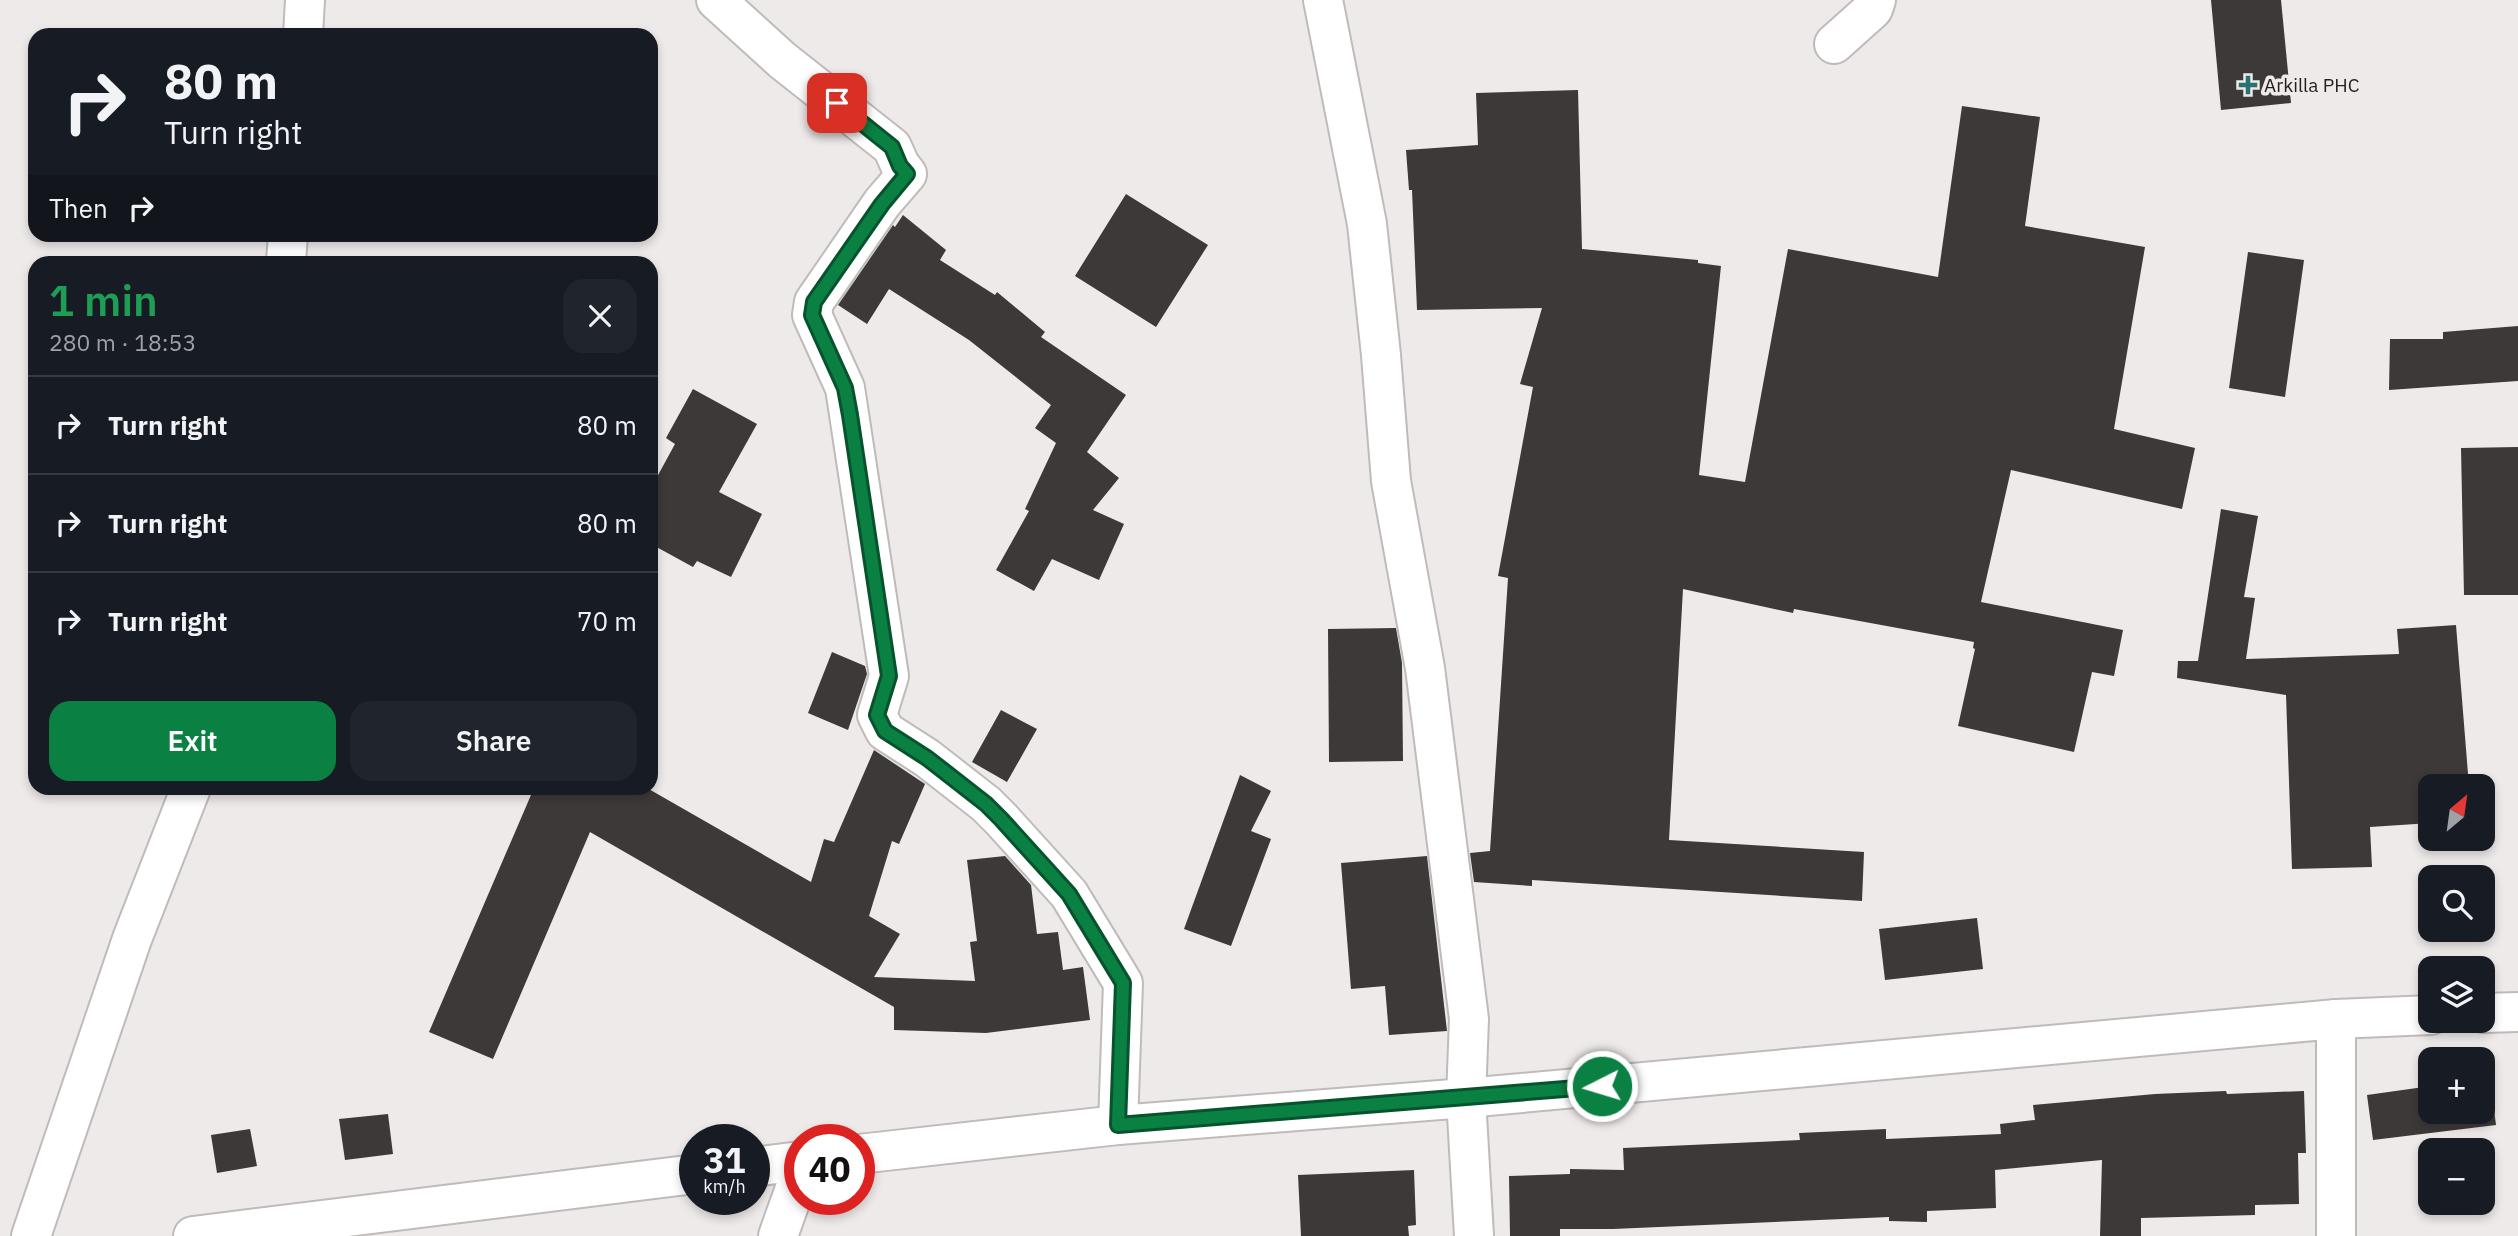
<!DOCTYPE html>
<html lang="en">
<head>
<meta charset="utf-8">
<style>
	:root { --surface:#171b24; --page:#20242c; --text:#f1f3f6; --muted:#9ea1a6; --line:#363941; --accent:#0b8043 }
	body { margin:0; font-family:"IBM Plex Sans",sans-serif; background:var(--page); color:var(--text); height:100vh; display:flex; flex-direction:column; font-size:26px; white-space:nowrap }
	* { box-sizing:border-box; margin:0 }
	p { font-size:23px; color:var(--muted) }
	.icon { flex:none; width:38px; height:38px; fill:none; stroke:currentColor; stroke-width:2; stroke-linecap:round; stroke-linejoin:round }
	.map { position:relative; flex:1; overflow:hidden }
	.sheet { position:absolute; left:28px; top:256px; width:630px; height:539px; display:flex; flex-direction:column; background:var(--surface); border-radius:21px; box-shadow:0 4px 10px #0003 }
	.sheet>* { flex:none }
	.guide { position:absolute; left:28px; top:28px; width:630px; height:214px; border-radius:21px; box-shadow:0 4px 10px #0003; background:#171b24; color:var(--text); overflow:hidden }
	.needle { width:46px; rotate:29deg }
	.tools { position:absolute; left:2418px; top:774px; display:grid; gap:14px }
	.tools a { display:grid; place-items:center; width:77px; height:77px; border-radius:14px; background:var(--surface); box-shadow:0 4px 10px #0003; font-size:35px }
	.speed { position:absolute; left:679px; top:1124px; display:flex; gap:14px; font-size:35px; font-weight:700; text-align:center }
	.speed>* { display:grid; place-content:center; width:91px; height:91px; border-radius:50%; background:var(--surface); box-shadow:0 4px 10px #0003; line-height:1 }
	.speed small { font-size:18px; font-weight:400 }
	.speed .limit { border:10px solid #d22; background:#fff; color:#111 }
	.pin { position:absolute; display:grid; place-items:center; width:60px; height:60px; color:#fff; margin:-30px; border-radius:14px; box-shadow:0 4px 10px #0006 }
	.me { position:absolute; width:77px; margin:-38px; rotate:265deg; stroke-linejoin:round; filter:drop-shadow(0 0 5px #0008) }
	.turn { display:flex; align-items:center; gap:24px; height:147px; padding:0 21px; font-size:32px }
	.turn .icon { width:91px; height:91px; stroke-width:2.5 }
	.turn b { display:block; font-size:49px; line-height:60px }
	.then { display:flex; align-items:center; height:66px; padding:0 21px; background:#0003; gap:14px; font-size:26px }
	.round { display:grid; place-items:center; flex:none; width:74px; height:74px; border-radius:21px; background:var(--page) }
	.head { display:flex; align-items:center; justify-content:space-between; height:119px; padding:0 21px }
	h1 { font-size:42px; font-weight:600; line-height:52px; color:#1e9e55 }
	.cta { display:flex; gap:14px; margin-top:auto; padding:14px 21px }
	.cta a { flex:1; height:80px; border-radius:21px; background:var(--accent); color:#fff; font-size:28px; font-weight:600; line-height:80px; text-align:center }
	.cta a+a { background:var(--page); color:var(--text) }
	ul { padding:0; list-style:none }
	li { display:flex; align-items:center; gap:21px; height:98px; padding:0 21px; border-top:2px solid var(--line) }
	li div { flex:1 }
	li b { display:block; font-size:26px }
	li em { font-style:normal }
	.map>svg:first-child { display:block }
	.building { fill:#3d3939 }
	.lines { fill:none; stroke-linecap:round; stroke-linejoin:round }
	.street-casing { stroke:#c0bbbb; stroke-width:42 }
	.secondary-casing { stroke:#c0bbbb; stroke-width:42 }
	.street { stroke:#fff; stroke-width:38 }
	.secondary { stroke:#fff; stroke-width:38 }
	.route-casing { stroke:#07532c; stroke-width:18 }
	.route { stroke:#0b8043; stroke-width:12 }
	.poi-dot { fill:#28726f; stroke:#efeaea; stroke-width:2.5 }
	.labels { text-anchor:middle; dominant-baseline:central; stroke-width:7; stroke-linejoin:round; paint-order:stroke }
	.poi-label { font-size:19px; fill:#211f1f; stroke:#efeaea; text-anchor:start }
</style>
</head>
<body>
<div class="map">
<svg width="2518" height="1236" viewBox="0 0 2518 1236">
	<rect width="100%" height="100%" fill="#efeaea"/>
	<path class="building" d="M 2211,0 L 2281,0 L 2291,103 L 2221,110 Z
		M 1578,90 L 1582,249 L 1698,260 L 1698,263 L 1721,266 L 1699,475 L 1745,482 L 1788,249 L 1938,277 L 1962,106 L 2040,117 L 2025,226 L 2145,247 L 2114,429 L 2195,448 L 2182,509 L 2011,470 L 1981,602 L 2123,630 L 2114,676 L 2092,672 L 2074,752 L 1958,726 L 1975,649 L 1973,648 L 1974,642 L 1794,609 L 1793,613 L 1683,589 L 1669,840 L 1864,852 L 1862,901 L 1532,880 L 1532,886 L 1474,882 L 1470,853 L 1490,851 L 1508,578 L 1498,576 L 1533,387 L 1520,384 L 1542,308 L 1417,310 L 1412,190 L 1409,190 L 1406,150 L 1478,145 L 1476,93 Z
		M 1126,194 L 1208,245 L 1156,327 L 1075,276 Z
		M 903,215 L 946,250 L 940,260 L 995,295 L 997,292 L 1045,332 L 1041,337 L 1126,395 L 1087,452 L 1119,478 L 1093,510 L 1124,524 L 1099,580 L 1052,559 L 1034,591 L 996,570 L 1029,511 L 1025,509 L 1056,443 L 1035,428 L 1051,405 L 969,340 L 889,289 L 867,324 L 838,305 L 893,225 L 895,227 Z
		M 2248,252 L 2304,260 L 2285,397 L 2229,388 Z
		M 2518,326 L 2518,381 L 2389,390 L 2390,339 L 2443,339 L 2443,332 Z
		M 693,389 L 757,424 L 719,492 L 762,514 L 731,577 L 697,561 L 693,567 L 651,544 L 651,488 L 675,444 L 666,438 Z
		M 2518,447 L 2518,595 L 2464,595 L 2461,448 Z
		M 2221,509 L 2258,516 L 2244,597 L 2255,598 L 2246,659 L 2399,654 L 2397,629 L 2456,625 L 2469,786 L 2431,786 L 2431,823 L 2370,827 L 2372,867 L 2292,869 L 2286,695 L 2177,678 L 2178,661 L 2198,661 Z
		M 1396,628 L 1402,663 L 1403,761 L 1329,762 L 1328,629 Z
		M 832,652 L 865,666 L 867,674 L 848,730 L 808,713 Z
		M 1001,710 L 1037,729 L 1007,782 L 972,762 Z
		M 874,750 L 925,784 L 899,844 L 892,841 L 869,916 L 900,934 L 874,977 L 975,981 L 970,942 L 977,941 L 967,860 L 1005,856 L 1031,885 L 1037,934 L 1058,932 L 1063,970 L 1083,967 L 1090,1020 L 986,1033 L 894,1030 L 894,1007 L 590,832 L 493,1059 L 429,1032 L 534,788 L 647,788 L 811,882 L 824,839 L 834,842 Z
		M 1240,775 L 1271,791 L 1251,831 L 1271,839 L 1231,946 L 1184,929 Z
		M 1427,856 L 1447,1031 L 1389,1035 L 1385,986 L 1351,989 L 1341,863 Z
		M 1977,918 L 1983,969 L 1885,980 L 1879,929 Z
		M 2490,1079 L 2496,1125 L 2373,1140 L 2367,1095 L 2431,1086 L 2431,1111 L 2483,1111 L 2483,1080 Z
		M 2226,1091 L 2227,1094 L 2304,1091 L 2306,1153 L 2298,1153 L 2299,1204 L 2255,1205 L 2255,1215 L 2141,1218 L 2141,1236 L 2100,1236 L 2102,1160 L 1995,1170 L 1996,1208 L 1927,1211 L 1927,1222 L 1889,1221 L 1889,1217 L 1613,1229 L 1560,1229 L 1560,1236 L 1510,1236 L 1509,1176 L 1570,1174 L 1570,1169 L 1624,1170 L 1623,1148 L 1800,1140 L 1799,1133 L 1886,1129 L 1886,1139 L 2001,1134 L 2000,1124 L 2035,1120 L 2033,1105 L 2155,1094 Z
		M 388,1114 L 393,1154 L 345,1160 L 339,1119 Z
		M 250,1129 L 257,1166 L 217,1173 L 211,1135 Z
		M 1414,1170 L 1416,1225 L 1408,1226 L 1409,1236 L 1301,1236 L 1298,1175 Z"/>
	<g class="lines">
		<defs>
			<path id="street" d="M 716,0 L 782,60 L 892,147 L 900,165 L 907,174 L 882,203 L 814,302 L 812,315 L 845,388 L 889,676 L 877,715 L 885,731 L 927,758 L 986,804 L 1001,819 L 1069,894 L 1123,983 L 1118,1125
				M 1323,0 L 1367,224 L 1381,355 L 1391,481 L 1425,668 L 1469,1019 L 1466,1098 L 1474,1236
				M 303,35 L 305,0
				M 1834,44 L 1873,9 L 1876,0
				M 286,262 L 288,234
				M 2336,1019 L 2336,1236
				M 31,1236 L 132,939 L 191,788
				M 778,1236 L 800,1174"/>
			<path id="secondary" d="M 2483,1013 L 2518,1012
				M 859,1154 L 1118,1125 L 1466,1098 L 2336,1019 L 2431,1015
				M 754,1167 L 800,1161
				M 193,1236 L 695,1174"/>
		</defs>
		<use href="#street" class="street-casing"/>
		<use href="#secondary" class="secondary-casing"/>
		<use href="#street" class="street"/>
		<use href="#secondary" class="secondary"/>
	</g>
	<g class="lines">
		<defs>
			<path id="route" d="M 837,103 L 892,147 L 900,166 L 907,174 L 882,204 L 814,302 L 812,315 L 845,388 L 850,415 L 889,676 L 877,715 L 885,731 L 927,758 L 986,804 L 1001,819 L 1069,894 L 1123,983 L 1118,1125 L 1602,1086"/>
		</defs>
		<use href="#route" class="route-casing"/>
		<use href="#route" class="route"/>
	</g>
	<path class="poi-dot" d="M2244.5 74.5h7v7h7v7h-7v7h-7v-7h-7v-7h7z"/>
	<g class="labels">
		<g class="poi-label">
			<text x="2264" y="85">Arkilla PHC</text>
		</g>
	</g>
</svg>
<div class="tools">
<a><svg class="needle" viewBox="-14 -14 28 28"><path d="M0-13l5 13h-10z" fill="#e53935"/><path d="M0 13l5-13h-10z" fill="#9ea1a6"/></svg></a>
<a><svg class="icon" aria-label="search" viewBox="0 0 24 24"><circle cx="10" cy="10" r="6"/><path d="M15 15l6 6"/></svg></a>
<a><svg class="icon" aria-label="layers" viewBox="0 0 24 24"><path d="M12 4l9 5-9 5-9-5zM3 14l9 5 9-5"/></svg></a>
<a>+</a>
<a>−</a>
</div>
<div class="speed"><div>31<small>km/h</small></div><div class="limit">40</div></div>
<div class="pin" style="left:837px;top:103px;background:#d93025"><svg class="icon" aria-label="arrive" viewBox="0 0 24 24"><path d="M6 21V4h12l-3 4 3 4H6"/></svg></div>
<svg class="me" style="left:1602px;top:1086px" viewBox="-20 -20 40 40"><circle r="17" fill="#0b8043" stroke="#fff" stroke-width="3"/><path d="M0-11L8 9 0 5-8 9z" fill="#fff"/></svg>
<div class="guide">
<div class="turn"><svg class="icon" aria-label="right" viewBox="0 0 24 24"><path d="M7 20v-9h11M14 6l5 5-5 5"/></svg><div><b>80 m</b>Turn right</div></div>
<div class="then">Then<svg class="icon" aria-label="right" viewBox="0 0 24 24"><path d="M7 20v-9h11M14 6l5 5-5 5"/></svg></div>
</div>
<section class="sheet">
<div class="head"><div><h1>1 min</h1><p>280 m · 18:53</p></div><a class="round"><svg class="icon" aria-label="close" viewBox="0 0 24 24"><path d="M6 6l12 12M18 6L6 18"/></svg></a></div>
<ul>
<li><svg class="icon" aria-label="right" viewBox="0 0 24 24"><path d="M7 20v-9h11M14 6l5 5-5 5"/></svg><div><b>Turn right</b></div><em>80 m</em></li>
<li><svg class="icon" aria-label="right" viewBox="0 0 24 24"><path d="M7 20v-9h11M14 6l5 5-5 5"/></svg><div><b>Turn right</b></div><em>80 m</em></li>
<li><svg class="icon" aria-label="right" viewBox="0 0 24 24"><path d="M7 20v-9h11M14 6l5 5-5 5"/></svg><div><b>Turn right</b></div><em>70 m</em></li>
</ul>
<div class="cta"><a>Exit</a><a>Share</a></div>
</section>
</div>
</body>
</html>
